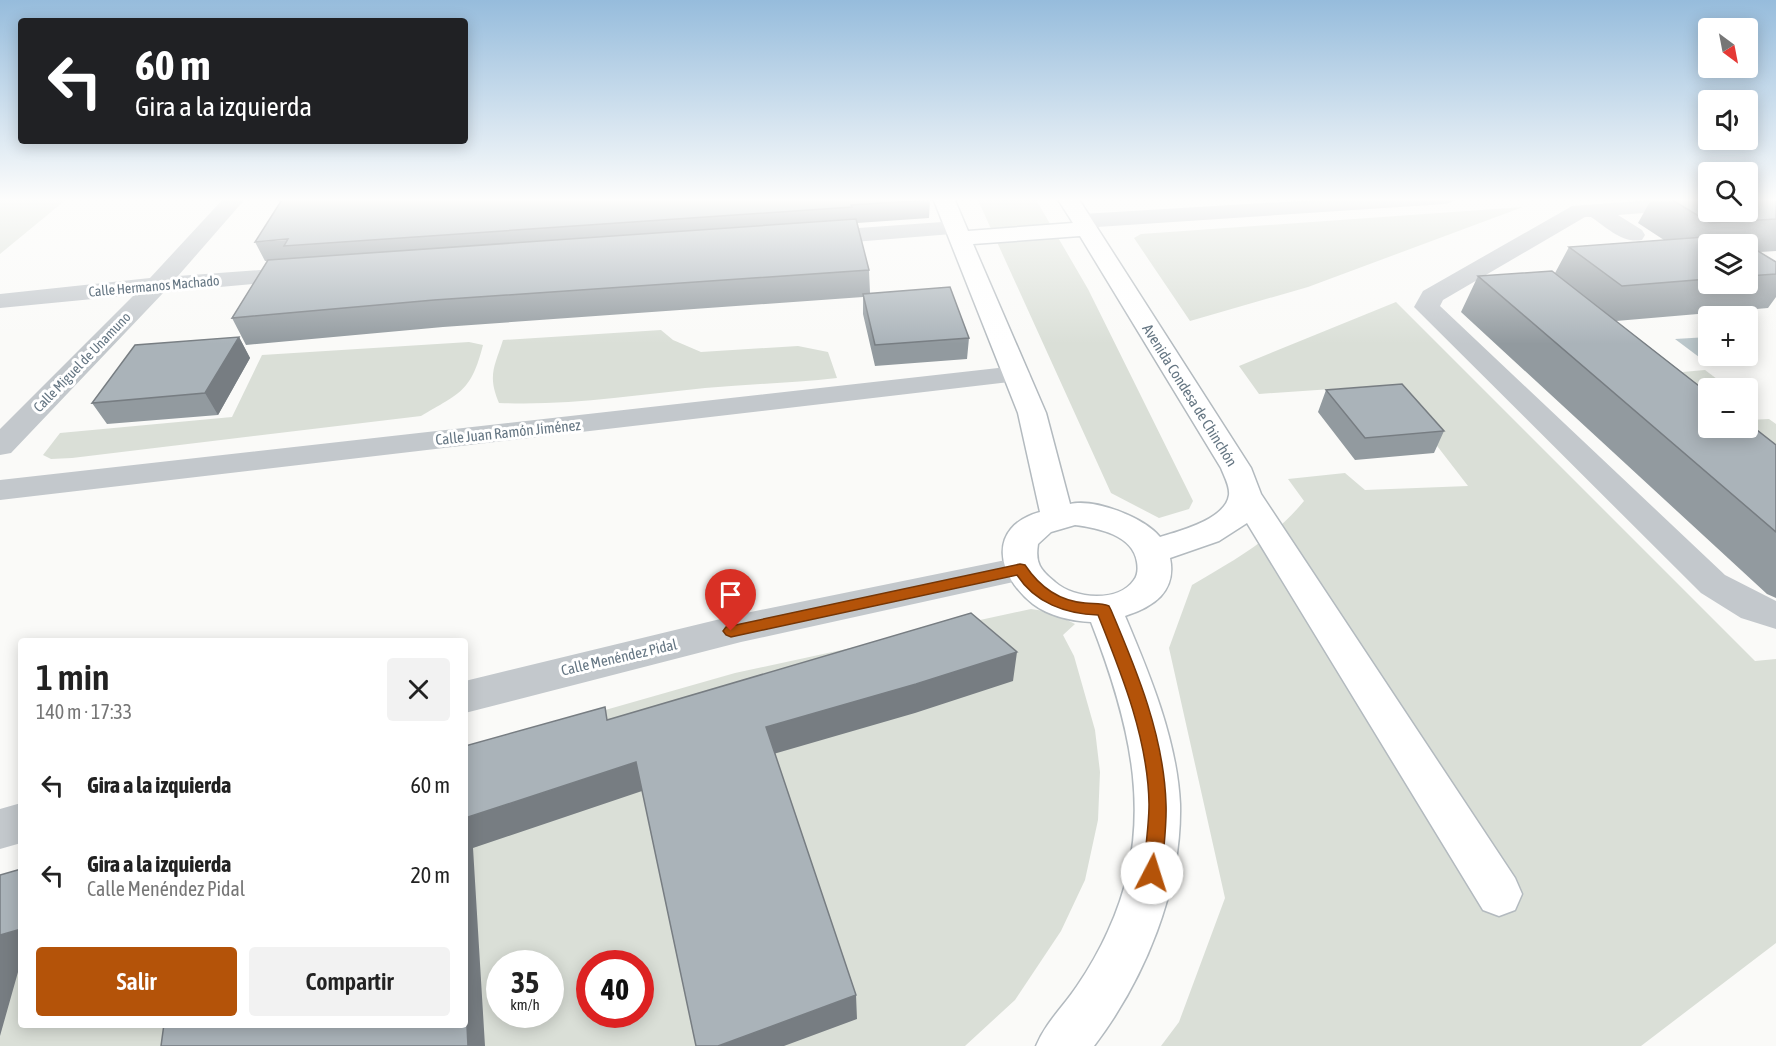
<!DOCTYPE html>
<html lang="es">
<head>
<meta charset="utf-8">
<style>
	:root { --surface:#fff; --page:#f2f2f2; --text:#222; --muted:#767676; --accent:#b45309 }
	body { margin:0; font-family:"Asap Condensed",sans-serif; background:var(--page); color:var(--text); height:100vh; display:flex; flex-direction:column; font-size:22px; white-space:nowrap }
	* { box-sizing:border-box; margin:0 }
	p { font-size:20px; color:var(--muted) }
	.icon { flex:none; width:33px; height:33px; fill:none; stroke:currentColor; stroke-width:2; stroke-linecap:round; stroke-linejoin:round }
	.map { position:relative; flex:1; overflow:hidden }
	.drawer { position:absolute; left:18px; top:638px; width:450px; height:390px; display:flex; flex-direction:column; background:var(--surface); border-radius:6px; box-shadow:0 3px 15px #0003 }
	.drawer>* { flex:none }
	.guide { position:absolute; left:18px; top:18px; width:450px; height:126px; border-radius:6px; box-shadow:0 3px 15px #0003; background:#202124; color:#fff; overflow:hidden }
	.needle { width:39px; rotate:148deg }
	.buttons { position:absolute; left:1698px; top:18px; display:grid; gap:12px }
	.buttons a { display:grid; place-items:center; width:60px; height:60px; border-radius:6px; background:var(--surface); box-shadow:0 3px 15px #0003; font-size:30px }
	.speed { position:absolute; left:486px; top:950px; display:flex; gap:12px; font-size:30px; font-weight:700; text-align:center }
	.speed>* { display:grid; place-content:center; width:78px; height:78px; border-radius:50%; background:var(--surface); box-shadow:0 3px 15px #0003; line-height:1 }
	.speed small { font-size:15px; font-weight:400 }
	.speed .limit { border:9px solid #d22; background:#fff; color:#111 }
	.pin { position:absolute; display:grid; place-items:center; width:51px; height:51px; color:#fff; margin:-62px -26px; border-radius:50% 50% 50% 0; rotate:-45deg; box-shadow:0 0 6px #0007 }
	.pin .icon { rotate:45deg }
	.me { position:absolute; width:66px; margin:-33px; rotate:5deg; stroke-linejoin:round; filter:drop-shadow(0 0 4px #0008) }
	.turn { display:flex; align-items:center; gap:21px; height:126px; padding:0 18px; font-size:27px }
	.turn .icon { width:78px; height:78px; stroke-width:2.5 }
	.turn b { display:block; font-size:42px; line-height:51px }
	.round { display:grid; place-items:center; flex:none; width:63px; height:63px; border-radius:6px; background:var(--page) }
	.summary { display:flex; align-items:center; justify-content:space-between; height:102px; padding:0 18px }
	h1 { font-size:36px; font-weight:600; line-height:45px }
	.action { display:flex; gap:12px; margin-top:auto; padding:12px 18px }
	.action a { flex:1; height:69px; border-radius:6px; background:var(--accent); color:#fff; font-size:24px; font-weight:600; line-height:69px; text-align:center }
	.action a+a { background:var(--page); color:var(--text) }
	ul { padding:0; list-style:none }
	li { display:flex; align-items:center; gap:18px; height:90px; padding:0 18px }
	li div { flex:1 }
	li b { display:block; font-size:22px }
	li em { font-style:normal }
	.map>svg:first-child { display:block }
	.green { fill:#dadfd7; fill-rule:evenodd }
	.water { fill:#bbc7cb }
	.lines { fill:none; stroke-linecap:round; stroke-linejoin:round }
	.secondary-casing { stroke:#b3babf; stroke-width:3 }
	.street { fill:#c3c8cc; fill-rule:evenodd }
	.secondary { fill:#fff; fill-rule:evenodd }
	.wall { fill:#929a9f; fill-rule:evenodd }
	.shaded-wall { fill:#777d82 }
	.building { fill:#aab3b9; stroke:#777d82; stroke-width:1.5 }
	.route { fill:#b45309; stroke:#753606; stroke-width:1.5 }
	.labels { text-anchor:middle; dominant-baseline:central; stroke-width:6; stroke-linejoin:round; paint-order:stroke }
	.far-street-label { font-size:14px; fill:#657683; stroke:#fff }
	.street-label { font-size:15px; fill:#657683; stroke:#fff }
</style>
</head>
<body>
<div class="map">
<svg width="1776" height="1046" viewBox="0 0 1776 1046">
	<rect width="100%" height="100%" fill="#fafaf8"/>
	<path class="green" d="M 0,198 L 68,198 L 0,254 Z
		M 977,198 L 1035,198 L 1088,289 L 1193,501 L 1189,509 L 1159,518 L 1111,493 Z
		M 1523,207 L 1308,287 L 1190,321 L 1134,238 L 1141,234 Z
		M 1396,302 L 1755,661 L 1776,659 L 1776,943 L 1641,1046 L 1161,1046 L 1179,1022 L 1225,898 L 1169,648 L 1192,585 C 1234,560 1272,540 1304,501 L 1288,479 L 1345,473 L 1365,490 L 1468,486 L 1390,385 L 1259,394 L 1239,366 Z
		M 661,330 L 673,340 L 701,352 L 798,346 L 828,352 L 837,378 C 793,383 749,384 705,388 C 636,395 568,406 499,403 C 487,375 495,366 503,340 Z
		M 469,342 L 483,345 C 471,392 460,393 421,416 L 72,458 L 51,459 L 43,455 L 60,433 L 232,417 L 262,355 Z
		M 1705,370 L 1729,388 L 1708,388 L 1708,402 L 1671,373 Z
		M 1769,419 L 1776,424 L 1776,455 L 1748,428 L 1748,420 Z
		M 1031,609 L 1051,612 L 1075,624 L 1063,635 L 1074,656 L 1095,730 L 1100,772 L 1098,820 L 1085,880 L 1061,931 L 1015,1000 L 965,1046 L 0,1046 L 0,885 L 21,879 L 21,1024 L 465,1024 L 465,750 L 735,673 ZM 500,963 L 550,963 L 550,1014 L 500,1014 ZM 590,963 L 640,963 L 640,1014 L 590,1014 Z"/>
	<path class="water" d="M 1708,337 L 1708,356 L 1717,356 L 1699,357 L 1675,339 Z"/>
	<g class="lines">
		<defs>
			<path id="secondary" d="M 933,198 L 954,198 L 968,231 L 1073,223 L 1057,198 L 1078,198 L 1251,468 L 1261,494 L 1515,878 L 1522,894 L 1515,910 L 1499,916 L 1483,910 L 1247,523 L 1219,541 L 1170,558 C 1177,592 1153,607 1125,616 C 1150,675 1177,740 1180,804 C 1182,889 1145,979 1094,1046 L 1036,1046 C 1046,1022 1063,1007 1077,986 C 1088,970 1100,949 1108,931 C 1157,826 1131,725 1091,622 C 1072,621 1049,616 1033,604 C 997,576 986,527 1040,512 L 1018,413 ZM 1080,236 L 1221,468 C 1224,476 1230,486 1229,495 C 1226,519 1180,531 1160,537 C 1145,518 1095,498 1070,504 L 1046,413 L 973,244 ZM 1075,525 C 1098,528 1133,535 1137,562 C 1138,568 1138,575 1134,580 C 1118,603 1074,599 1055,582 C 1040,570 1035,563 1038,544 L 1051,532 Z"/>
		</defs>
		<use href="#secondary" class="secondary-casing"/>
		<path class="street" d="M 224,198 L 246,198 L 178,276 L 301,267 L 309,269 L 313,274 L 309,279 L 164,292 L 11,453 L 0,455 L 0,429 L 134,295 L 0,308 L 0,294 L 150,278 Z
			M 1349,198 L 1456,198 L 1452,202 L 1445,204 L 1082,228 L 1074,226 L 1071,221 L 1074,216 L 1082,214 Z
			M 1678,198 L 1708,198 L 1708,208 L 1618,215 L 1642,230 L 1645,235 L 1642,240 C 1623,244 1606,227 1591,217 L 1585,217 L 1443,300 L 1440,306 L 1725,575 L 1776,601 L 1776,629 L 1741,618 L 1701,593 L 1414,307 L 1423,291 L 1572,206 Z
			M 956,221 L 964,223 L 967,228 L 964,233 L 817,245 L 809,243 L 806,238 L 809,233 L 817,231 Z
			M 1016,366 L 1026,368 L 1030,374 L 1026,380 L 0,500 L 0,480 Z
			M 1020,557 L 1032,560 L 1037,569 L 1032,578 L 741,642 L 465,713 L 465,681 L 741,614 Z
			M 21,803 L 21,843 L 0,849 L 0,809 Z"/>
		<use href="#secondary" class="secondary"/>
	</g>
	<path class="wall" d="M 1652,198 L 1776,198 L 1776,251 L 1760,252 L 1776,262 L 1776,297 L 1768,308 L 1616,321 L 1776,445 L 1776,598 L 1767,594 L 1461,312 L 1478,276 L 1555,273 L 1569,247 L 1664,240 L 1638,223 ZM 1708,244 L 1748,244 L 1748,284 L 1708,284 Z
		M 930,200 L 929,218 L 857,223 L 869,270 L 870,293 L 969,338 L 967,359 L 875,366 L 863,314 L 863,297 L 443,327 L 246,345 L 232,318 L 268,261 L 265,261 L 255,242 Z
		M 239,337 L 250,358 L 218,415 L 107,424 L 92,403 Z
		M 1326,390 L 1444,431 L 1434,453 L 1355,460 L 1318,412 Z"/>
	<path class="shaded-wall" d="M 239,337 L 250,358 L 218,415 L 205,393 Z
		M 1017,652 L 1013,681 L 915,713 L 770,755 L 766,727 Z
		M 636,762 L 645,790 L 473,848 L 485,1046 L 468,1046 L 465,984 L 465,818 Z
		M 21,929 L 21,964 L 20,965 L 0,1036 L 0,935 Z
		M 856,995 L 857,1019 L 784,1046 L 718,1046 Z"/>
	<path class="building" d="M 283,198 L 929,198 L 930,200 L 851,205 L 852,207 L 284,246 L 288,239 L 255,242 Z
		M 1669,198 L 1708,198 L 1708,212 L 1748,212 L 1748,198 L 1776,198 L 1776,219 L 1710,223 Z
		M 856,219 L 869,270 L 434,300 L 232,318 L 268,260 Z
		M 1731,235 L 1747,244 L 1708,244 L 1708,279 L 1622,286 L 1569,247 Z
		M 1748,245 L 1776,262 L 1776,274 L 1748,276 Z
		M 1552,271 L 1708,393 L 1708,428 L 1748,428 L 1748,423 L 1776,445 L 1776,532 L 1478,276 Z
		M 950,287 L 969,338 L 875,345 L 863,294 Z
		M 239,337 L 205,393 L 92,403 L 135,345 Z
		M 1402,384 L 1444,431 L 1365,438 L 1326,390 Z
		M 971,613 L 1017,652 L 916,684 L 766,727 L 856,995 L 718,1046 L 696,1046 L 636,762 L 465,818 L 465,746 L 605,707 L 607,720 Z
		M 21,869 L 21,929 L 0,935 L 0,875 Z
		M 465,984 L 468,1046 L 161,1046 L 164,1024 L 465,1024 Z"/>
	<linearGradient id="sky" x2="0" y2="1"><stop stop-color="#96bcdc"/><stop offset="0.58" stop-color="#fdfdfc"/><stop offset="1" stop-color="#fdfdfc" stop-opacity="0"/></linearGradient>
	<rect width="1776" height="344" fill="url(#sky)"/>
	<path class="route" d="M 1020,564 L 1025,565 C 1039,586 1059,601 1085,603 C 1093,604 1101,603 1109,606 L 1111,610 C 1137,671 1164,736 1166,804 C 1167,826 1163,850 1162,873 L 1159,879 L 1152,882 L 1145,879 L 1143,873 C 1145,850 1149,827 1149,804 C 1148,739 1122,675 1098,615 C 1066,614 1035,603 1017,575 L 731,637 L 726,635 L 723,631 L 726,627 L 731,626 Z"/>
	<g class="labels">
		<g class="far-street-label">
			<text transform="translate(154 286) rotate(-5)">Calle Hermanos Machado</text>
			<text transform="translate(82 362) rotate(-46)">Calle Miguel de Unamuno</text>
		</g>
		<g class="street-label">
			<text transform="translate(1190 395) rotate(58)">Avenida Condesa de Chinchón</text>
			<text transform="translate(508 432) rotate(-6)">Calle Juan Ramón Jiménez</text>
			<text transform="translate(619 657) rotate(-13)">Calle Menéndez Pidal</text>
		</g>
	</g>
</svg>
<div class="buttons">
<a><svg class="needle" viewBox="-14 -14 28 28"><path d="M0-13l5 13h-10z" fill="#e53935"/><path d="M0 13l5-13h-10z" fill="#767676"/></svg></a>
<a><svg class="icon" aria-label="sound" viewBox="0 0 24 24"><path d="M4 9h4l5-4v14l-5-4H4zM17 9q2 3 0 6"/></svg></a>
<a><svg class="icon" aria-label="search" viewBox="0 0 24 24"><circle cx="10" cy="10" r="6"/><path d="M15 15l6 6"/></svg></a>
<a><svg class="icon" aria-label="layers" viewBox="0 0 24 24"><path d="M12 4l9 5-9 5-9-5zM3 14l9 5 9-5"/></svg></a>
<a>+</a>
<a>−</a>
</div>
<div class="speed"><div>35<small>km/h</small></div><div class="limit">40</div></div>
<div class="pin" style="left:731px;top:631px;background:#d93025"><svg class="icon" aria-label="arrive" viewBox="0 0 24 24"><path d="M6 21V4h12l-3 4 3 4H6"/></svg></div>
<svg class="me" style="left:1152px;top:873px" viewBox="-20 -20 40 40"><circle r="19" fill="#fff"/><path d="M0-13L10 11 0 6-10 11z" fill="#b45309"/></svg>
<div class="guide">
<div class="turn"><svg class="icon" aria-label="left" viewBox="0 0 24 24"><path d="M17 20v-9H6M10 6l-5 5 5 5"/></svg><div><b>60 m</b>Gira a la izquierda</div></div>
</div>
<section class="drawer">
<div class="summary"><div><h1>1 min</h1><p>140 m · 17:33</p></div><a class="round"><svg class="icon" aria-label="close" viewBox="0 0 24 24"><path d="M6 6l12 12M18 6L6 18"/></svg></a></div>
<ul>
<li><svg class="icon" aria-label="left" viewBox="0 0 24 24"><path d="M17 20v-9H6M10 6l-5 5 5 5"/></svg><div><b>Gira a la izquierda</b></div><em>60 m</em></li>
<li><svg class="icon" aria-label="left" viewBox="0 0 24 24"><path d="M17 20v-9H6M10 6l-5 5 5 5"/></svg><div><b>Gira a la izquierda</b><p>Calle Menéndez Pidal</p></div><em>20 m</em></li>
</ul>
<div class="action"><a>Salir</a><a>Compartir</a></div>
</section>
</div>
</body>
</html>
